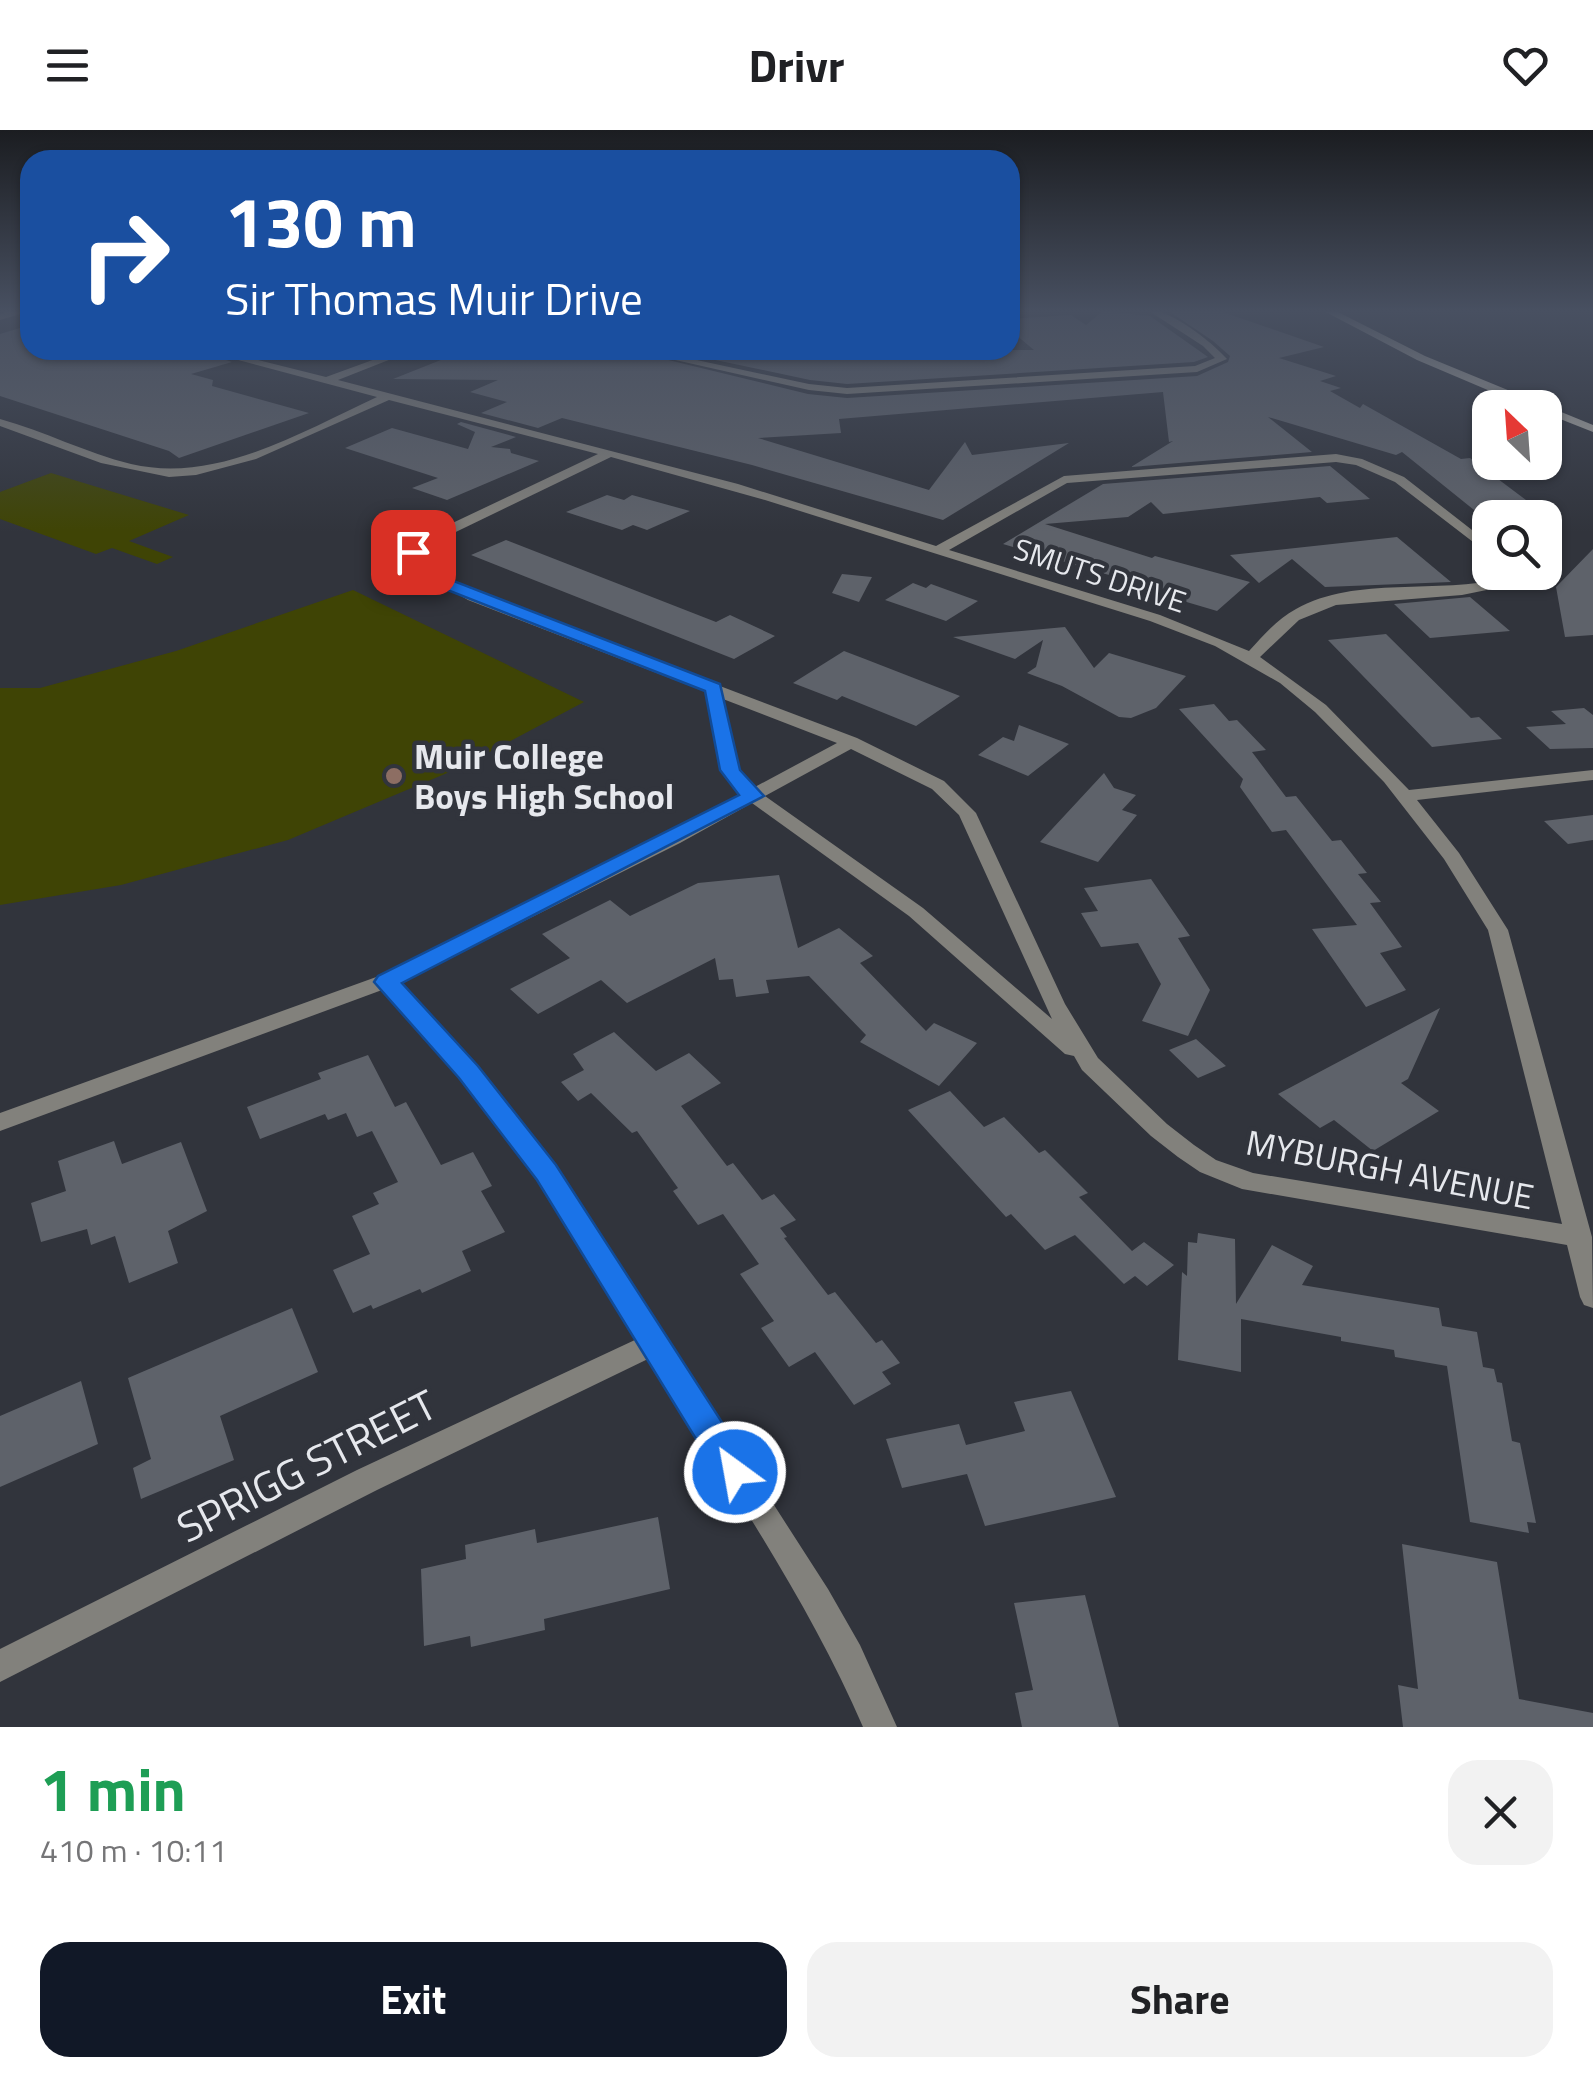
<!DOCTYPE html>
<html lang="en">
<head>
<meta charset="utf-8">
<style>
	:root { --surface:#fff; --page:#f2f2f2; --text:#202124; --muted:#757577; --accent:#111827 }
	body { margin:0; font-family:"Titillium Web",sans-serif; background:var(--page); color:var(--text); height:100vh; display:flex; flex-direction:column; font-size:38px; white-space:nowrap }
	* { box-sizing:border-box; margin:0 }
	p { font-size:32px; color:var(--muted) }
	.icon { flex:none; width:55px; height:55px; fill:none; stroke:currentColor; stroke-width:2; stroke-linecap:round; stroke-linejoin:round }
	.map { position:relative; height:1597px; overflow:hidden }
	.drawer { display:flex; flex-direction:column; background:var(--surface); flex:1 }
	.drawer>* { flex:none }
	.top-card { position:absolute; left:20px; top:20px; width:1000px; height:210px; border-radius:30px; box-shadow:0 2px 8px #0004; background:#1a4fa0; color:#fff; overflow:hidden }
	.needle { width:65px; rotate:335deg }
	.controls { position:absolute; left:1472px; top:260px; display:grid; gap:20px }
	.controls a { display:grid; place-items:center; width:90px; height:90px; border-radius:20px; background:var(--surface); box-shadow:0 2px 8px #0004; font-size:50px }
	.pin { position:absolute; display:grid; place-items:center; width:85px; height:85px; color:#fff; margin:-42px; border-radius:20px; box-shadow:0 5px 15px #0006 }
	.me { position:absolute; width:110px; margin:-55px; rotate:328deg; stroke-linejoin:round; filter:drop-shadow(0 0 8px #0008) }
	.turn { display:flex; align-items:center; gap:35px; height:210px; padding:0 40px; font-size:45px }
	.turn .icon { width:130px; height:130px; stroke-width:2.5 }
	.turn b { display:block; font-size:70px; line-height:85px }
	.round { display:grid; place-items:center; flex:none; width:105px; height:105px; border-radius:30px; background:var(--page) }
	.summary { display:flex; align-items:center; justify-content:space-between; height:170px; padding:0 40px }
	h1 { font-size:60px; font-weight:700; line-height:75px; color:#1e9e55 }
	.cta { display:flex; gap:20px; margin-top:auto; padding:20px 40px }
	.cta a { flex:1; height:115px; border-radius:30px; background:var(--accent); color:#fff; font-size:40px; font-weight:700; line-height:115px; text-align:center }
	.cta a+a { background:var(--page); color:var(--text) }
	header { display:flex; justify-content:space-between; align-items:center; height:130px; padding:0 40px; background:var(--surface); font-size:45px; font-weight:700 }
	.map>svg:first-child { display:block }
	.green { fill:#3f4405 }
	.building { fill:#5e626a }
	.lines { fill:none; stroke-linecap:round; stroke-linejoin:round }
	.minor { fill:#82817c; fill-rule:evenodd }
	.secondary { fill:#aeaca5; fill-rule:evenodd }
	.route { fill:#1a73e8; stroke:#114b97; stroke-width:2.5 }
	.education-dot { fill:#8d6e63; stroke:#31343c; stroke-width:4 }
	.labels { text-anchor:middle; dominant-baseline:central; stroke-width:9; stroke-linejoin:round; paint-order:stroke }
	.far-street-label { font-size:30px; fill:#e6e8ed; stroke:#31343c }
	.poi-label { font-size:35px; font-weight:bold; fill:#e6e8ed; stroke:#31343c; text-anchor:start }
	.street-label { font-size:35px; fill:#e6e8ed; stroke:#31343c }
	.near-street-label { font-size:42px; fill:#e6e8ed; stroke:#31343c }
</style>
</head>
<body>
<header><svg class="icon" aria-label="menu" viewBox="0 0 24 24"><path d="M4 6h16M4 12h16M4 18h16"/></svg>Drivr<svg class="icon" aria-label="heart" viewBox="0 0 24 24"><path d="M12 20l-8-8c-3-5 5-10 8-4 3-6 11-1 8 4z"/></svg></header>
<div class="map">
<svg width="1593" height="1597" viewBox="0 0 1593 1597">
	<rect width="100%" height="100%" fill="#31343c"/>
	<path class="green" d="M 51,343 L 189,385 L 129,411 L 173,427 L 157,434 L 112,418 L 96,424 L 0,389 L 0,362 Z
		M 353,460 L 584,572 L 459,638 L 288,710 L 121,755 L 0,775 L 0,558 L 40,558 L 176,521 Z"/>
	<path class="building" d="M 1186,179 L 1214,179 L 1324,217 L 1279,228 L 1336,246 L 1320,251 L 1341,258 L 1330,261 L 1360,278 L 1363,274 L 1461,329 L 1470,328 L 1550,388 L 1484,388 L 1402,322 L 1396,325 L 1268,287 L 1312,322 L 1131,337 L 1173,311 L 1169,312 L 1163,262 L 839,289 L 841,303 L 758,308 L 929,360 L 965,312 L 972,325 L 1069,313 L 943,390 L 752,335 L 562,288 L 538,298 L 481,283 L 507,272 L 470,262 L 498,250 L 393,249 L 466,220 L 627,220 L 808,264 L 847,268 L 1197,246 L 1228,232 L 1230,226 L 1213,211 L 1170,182 Z
		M 1103,181 L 1150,186 L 1208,227 L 1194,232 L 847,254 L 810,250 L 668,220 L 790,220 L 839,230 L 946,223 L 943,220 L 1034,220 L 1010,200 L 1010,189 L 1071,185 L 1086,195 Z
		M 30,195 L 30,220 L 197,220 L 232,232 L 191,244 L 213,250 L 212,256 L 309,283 L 179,328 L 169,321 L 0,266 L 0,204 Z
		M 461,292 L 516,307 L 491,317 L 510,319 L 511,323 L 539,331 L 447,370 L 412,358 L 438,348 L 345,318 L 392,298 L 468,319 L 475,302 L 457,294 Z
		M 1330,336 L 1370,369 L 1327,373 L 1320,367 L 1163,384 L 1151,372 L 1128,387 L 1045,394 L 1152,428 L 1155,426 L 1250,452 L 1217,481 L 1146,460 L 1150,457 L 1003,414 L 1103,354 Z
		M 607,365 L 624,370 L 632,365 L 690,381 L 647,400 L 633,395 L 622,400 L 566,382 Z
		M 1397,407 L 1451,452 L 1325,457 L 1292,429 L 1259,453 L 1230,425 Z
		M 506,410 L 716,492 L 730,485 L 775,506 L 734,529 L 471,425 Z
		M 1593,419 L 1593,505 L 1565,507 L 1556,457 Z
		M 842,444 L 872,447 L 859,472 L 832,463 Z
		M 913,453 L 926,458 L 931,454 L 978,471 L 946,491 L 885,470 Z
		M 1470,467 L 1510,501 L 1430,508 L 1394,474 Z
		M 1065,497 L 1094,538 L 1109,523 L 1186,546 L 1156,578 L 1131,588 L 1119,587 L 1062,556 L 1027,543 L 1036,537 L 1043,510 L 1015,529 L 953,507 Z
		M 1386,504 L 1471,588 L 1479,587 L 1502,609 L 1432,617 L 1328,510 Z
		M 844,521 L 865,529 L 960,566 L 916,596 L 842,566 L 837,570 L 793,553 Z
		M 1214,574 L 1229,591 L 1237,590 L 1266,620 L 1252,622 L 1286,667 L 1296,666 L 1332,711 L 1341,710 L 1367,743 L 1358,744 L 1381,772 L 1370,773 L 1402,817 L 1380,823 L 1406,860 L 1366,877 L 1312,799 L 1357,795 L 1286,700 L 1272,702 L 1240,657 L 1243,649 L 1179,579 Z
		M 1584,578 L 1593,585 L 1593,618 L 1550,619 L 1526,597 L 1566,594 L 1551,581 Z
		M 1019,595 L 1069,614 L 1028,646 L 978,625 L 1003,607 L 1014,611 Z
		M 1104,643 L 1114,658 L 1136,665 L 1122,680 L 1137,685 L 1098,732 L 1040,712 Z
		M 1593,685 L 1593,710 L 1568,714 L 1544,691 Z
		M 779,745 L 798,818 L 839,798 L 873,826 L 860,833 L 926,901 L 934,893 L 977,913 L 939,956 L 860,912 L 866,905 L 809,846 L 766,850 L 769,863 L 736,867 L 733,849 L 719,850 L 715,828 L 627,873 L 601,850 L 538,884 L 510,859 L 570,828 L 542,804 L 610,770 L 630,786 L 698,753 Z
		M 1151,749 L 1190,806 L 1178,808 L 1210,860 L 1188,906 L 1142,891 L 1161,854 L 1138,813 L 1101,817 L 1081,783 L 1098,781 L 1084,758 Z
		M 1440,878 L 1408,949 L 1401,953 L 1439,981 L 1373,1021 L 1334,990 L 1320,998 L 1278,964 Z
		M 614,902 L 656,941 L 689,923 L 721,953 L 681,976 L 727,1036 L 733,1033 L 762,1070 L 774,1064 L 796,1090 L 780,1098 L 787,1107 L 784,1108 L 828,1165 L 835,1162 L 876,1213 L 882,1210 L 900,1233 L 882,1242 L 891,1254 L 854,1275 L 815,1222 L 789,1237 L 761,1198 L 774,1191 L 740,1144 L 759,1134 L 723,1084 L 698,1095 L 673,1061 L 678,1058 L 637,1001 L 632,1003 L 591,963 L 578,971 L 561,952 L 584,940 L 573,924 Z
		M 1196,909 L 1226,936 L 1198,948 L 1169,920 Z
		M 368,925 L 395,977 L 406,972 L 441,1035 L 473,1022 L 492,1056 L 481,1061 L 505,1102 L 462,1121 L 471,1141 L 422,1163 L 420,1159 L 373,1179 L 371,1175 L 353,1183 L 333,1140 L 370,1124 L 352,1086 L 379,1074 L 373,1063 L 398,1052 L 372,1001 L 357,1007 L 346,983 L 328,990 L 325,984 L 260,1009 L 247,977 L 321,949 L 318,943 Z
		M 950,961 L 984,997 L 1004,987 L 1039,1023 L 1045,1020 L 1088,1063 L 1079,1067 L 1132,1121 L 1144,1112 L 1174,1135 L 1147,1156 L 1135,1146 L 1124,1154 L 1075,1105 L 1045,1120 L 1011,1084 L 1006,1087 L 908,980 Z
		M 114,1011 L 122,1034 L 181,1012 L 207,1081 L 168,1101 L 178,1133 L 129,1153 L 115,1106 L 91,1115 L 87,1099 L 41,1112 L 31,1073 L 66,1061 L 58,1031 Z
		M 1198,1103 L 1235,1109 L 1236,1174 L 1272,1115 L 1313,1136 L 1302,1155 L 1439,1178 L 1442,1196 L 1477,1202 L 1483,1237 L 1494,1239 L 1497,1252 L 1502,1253 L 1512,1311 L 1520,1313 L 1536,1393 L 1527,1392 L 1529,1403 L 1470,1392 L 1447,1236 L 1395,1227 L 1394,1220 L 1341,1211 L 1341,1207 L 1241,1189 L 1241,1242 L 1178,1230 L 1182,1142 L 1187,1146 L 1188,1112 L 1197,1113 Z
		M 292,1178 L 318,1242 L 220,1286 L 234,1330 L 141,1369 L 133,1338 L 151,1329 L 128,1248 Z
		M 81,1251 L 98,1314 L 0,1357 L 0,1286 Z
		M 1071,1261 L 1116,1367 L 985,1396 L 967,1344 L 902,1358 L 886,1309 L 959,1294 L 966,1315 L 1025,1301 L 1014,1272 Z
		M 658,1387 L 670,1459 L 544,1489 L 545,1500 L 471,1517 L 470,1506 L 424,1516 L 421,1439 L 466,1429 L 465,1415 L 535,1399 L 537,1413 Z
		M 1402,1414 L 1497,1432 L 1519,1569 L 1593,1583 L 1593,1597 L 1403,1597 L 1398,1555 L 1418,1559 Z
		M 1085,1465 L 1119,1597 L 1022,1597 L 1015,1563 L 1033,1560 L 1014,1473 Z"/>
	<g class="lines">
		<path class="minor" d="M 18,179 L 30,181 L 0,190 L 0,184 Z
			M 1146,179 C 1170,179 1211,211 1227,229 L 1197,242 L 847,264 L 809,260 L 631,220 L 650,220 L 809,254 L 847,258 L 1195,236 L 1215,228 L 1203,216 Z
			M 201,220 L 218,220 L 326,247 L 400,220 L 414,220 L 338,250 L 738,354 L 936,416 L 1064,346 L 1336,324 L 1362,329 L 1404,347 L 1490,414 L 1490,425 L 1395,352 L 1356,335 L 1336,332 L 1067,353 L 949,420 L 1160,485 L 1249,521 C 1263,506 1277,489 1296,479 C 1357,445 1438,465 1505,448 L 1507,442 L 1521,442 L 1516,454 L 1462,465 L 1336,475 L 1299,490 L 1260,527 L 1326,575 L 1409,660 L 1593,640 L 1593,650 L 1417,670 L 1459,723 L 1508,800 L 1592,1107 L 1593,1178 L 1584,1175 L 1580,1167 L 1567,1115 L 1242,1059 L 1200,1042 L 1178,1027 L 1151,1006 L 1082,940 L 1074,926 L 1065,924 L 909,786 L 752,673 L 680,713 L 400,853 L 477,936 L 556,1036 L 828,1459 L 860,1515 L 897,1597 L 863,1597 C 807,1467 724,1349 650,1228 L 377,1360 L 0,1552 L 0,1519 L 357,1340 L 637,1209 L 538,1048 L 461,948 L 382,860 L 0,1001 L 0,983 L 379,846 L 666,705 L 740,665 L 721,640 L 706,562 L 468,470 L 407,435 L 406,422 L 423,407 L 598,324 L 389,270 L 256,329 L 196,345 L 169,347 L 101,333 L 0,296 L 0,289 C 44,301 86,323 131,334 C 217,354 301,302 377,267 ZM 611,327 L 765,370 L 1150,491 L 1215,516 L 1280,553 L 1315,582 L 1384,652 L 1444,729 L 1488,800 L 1562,1094 L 1253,1043 L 1216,1030 L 1194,1015 L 1167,994 L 1098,928 L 1065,874 L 976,683 L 944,651 L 857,608 L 478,464 L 421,433 L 420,423 L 433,413 ZM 723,569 L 837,613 L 753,658 L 739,640 ZM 851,619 L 932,659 L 959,685 L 1052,889 L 923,778 L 765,666 Z"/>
		<path class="secondary" d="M 1320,179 L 1332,179 L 1425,226 L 1593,295 L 1593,302 L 1545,283 L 1545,278 L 1530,278 L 1417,230 Z"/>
	</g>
	<linearGradient id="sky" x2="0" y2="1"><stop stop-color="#1b1d21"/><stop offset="0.45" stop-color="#485061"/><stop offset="1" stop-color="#485061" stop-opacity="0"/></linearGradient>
	<rect width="1593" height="402" fill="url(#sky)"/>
	<path class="route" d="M 408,419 L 418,419 L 421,433 L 443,447 L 720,554 L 740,640 L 764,666 L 402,853 L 478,936 L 556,1035 L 747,1331 L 752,1342 L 747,1353 L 735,1358 L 723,1353 L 537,1050 L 459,948 L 374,852 L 378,846 L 739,665 L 720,640 L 705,561 L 432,454 L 408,438 Z"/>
	<circle class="education-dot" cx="394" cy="646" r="10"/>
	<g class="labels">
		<g class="far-street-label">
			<text transform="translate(1100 445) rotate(18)">SMUTS DRIVE</text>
		</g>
		<g class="poi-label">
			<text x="414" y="626">Muir College<tspan x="414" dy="40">Boys High School</tspan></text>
		</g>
		<g class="street-label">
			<text transform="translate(1390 1039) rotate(11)">MYBURGH AVENUE</text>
		</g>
		<g class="near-street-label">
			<text transform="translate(306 1335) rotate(-27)">SPRIGG STREET</text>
		</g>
	</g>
</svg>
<div class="controls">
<a><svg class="needle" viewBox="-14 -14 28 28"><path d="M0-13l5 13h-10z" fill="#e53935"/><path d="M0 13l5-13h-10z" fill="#757577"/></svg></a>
<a><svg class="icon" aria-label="search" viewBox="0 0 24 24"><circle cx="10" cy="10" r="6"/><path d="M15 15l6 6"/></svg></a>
</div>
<div class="pin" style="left:413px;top:422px;background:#d93025"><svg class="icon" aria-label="arrive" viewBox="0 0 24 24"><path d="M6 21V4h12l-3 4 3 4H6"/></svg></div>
<svg class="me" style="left:735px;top:1342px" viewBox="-20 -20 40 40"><circle r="17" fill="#1a73e8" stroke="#fff" stroke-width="3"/><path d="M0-11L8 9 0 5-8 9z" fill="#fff"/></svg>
<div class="top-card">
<div class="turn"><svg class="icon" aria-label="right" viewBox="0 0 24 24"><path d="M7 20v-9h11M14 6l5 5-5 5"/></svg><div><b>130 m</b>Sir Thomas Muir Drive</div></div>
</div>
</div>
<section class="drawer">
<div class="summary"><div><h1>1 min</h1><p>410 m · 10:11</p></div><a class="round"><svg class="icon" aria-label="close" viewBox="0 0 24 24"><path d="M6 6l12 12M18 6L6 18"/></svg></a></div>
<div class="cta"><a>Exit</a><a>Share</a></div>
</section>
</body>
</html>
